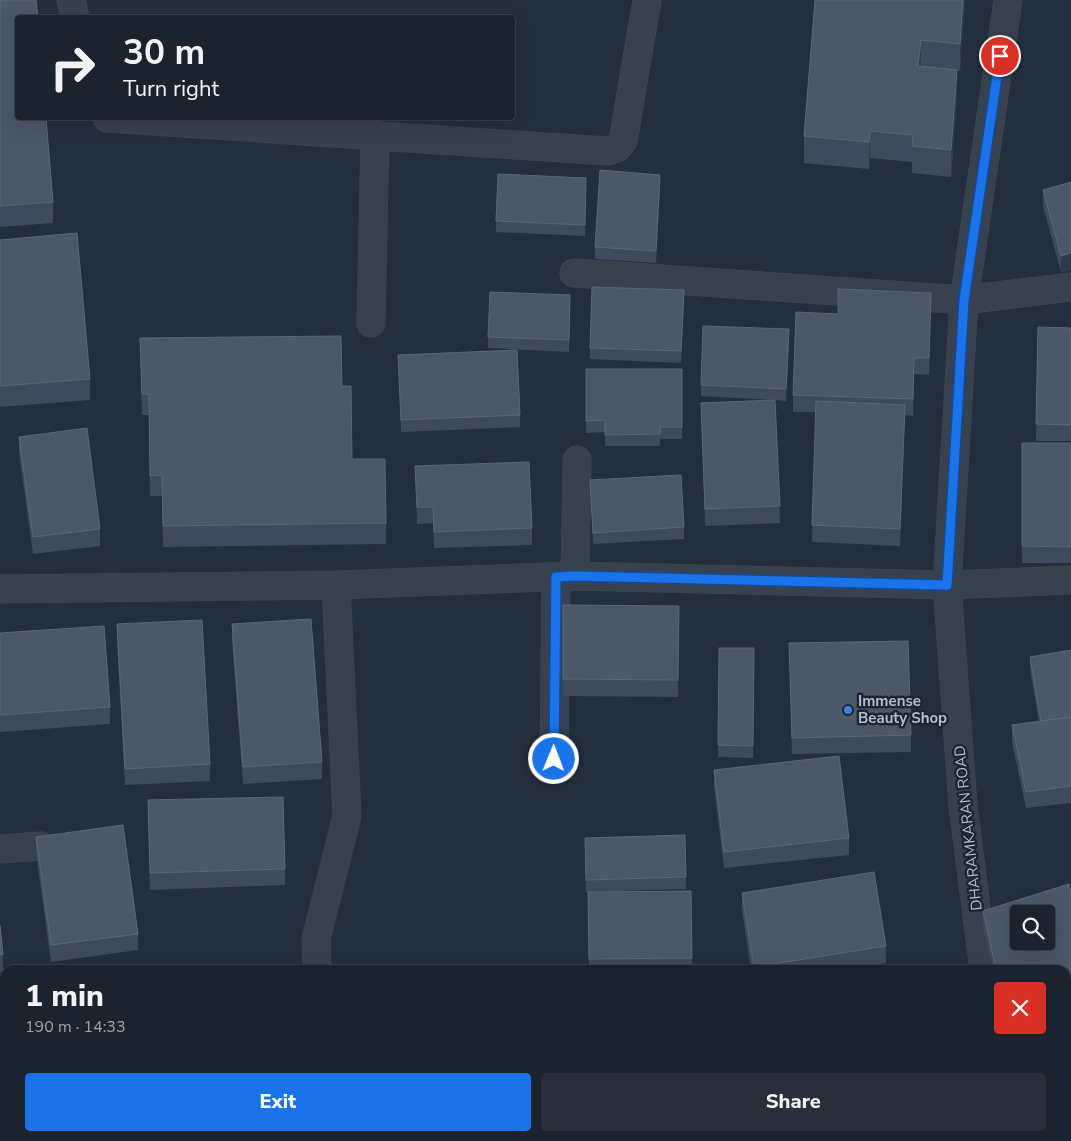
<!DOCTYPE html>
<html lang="en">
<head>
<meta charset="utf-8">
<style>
	:root { --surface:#1b232e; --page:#282f3a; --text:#f1f3f6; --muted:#a0a4aa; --line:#39404a; --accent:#1a73e8 }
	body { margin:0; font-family:"Nunito Sans",sans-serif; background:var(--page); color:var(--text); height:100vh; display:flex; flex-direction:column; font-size:19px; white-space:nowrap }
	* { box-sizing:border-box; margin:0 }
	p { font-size:16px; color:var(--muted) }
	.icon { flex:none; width:28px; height:28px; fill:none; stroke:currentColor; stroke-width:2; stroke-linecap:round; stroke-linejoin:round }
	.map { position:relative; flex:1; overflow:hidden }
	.sheet { position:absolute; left:0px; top:965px; width:1071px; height:176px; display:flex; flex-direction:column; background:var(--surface); border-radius:15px 15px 0 0; box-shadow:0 5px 20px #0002,0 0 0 1px var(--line) }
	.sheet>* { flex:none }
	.top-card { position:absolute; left:15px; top:15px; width:500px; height:105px; border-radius:5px; box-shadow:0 5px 20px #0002,0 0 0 1px var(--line); background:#1b232e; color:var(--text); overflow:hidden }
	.fabs { position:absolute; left:1010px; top:905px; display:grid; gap:10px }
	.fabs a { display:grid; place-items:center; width:45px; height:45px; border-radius:5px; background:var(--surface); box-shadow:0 5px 20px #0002,0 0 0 1px var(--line); font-size:25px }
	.pin { position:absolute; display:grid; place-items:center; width:42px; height:42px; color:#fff; margin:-21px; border:2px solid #fff; border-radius:50%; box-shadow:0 1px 5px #0007 }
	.me { position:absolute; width:55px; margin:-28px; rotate:1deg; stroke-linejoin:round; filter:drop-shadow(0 0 4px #0008) }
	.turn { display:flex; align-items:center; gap:18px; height:105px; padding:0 25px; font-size:22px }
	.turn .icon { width:65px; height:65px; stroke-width:2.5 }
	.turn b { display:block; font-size:35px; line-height:42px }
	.round { display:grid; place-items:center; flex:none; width:52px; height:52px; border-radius:5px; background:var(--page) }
	.head { display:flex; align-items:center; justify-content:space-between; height:85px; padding:0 25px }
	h1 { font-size:30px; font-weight:800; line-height:38px }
	.button { display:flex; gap:10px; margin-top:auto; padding:10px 25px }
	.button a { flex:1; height:58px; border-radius:5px; background:var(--accent); color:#fff; font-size:20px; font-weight:800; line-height:58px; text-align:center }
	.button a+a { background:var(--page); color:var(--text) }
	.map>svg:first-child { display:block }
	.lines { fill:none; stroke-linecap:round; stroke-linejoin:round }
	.minor-casing { stroke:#414a57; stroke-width:29 }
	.tertiary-casing { stroke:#414a57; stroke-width:29 }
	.minor { stroke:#38414e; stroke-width:28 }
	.tertiary { stroke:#38414e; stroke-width:28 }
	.wall { fill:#3f4b5c; fill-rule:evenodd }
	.shaded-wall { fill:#2f3b4b }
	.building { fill:#4b5868; stroke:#5c6777; fill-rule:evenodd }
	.route-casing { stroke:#114b97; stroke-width:12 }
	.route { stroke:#1a73e8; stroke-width:9 }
	.shop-dot { fill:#3f7fe0; stroke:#1d2633; stroke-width:2 }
	.labels { text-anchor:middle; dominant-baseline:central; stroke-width:5; stroke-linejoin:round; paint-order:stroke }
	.poi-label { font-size:15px; font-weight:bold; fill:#b4bcc9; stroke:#1d2633; text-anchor:start }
	.street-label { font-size:15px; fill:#b4bcc9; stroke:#1d2633 }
</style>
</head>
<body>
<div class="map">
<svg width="1071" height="1141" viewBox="0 0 1071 1141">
	<rect width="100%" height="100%" fill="#242f3e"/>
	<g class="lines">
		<defs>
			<path id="minor" d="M 71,0 L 75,18
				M 107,118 L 607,151 L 617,148 L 623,141 L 647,0
				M 574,273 L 964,300 L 1071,287
				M 371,323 L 375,135
				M 575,576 L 577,460
				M 0,589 L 336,585 L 575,576 L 947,585 L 1071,580
				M 554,759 L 556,577
				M 0,849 L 41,846
				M 317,970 L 316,939 L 347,816 L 336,585
				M 322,1136 L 322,1141"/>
			<path id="tertiary" d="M 984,970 L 963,806 L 947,585 L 964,300 L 1008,0
				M 1011,1136 L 1011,1141"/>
		</defs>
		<use href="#minor" class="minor-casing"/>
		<use href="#tertiary" class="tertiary-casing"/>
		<use href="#minor" class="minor"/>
		<use href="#tertiary" class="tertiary"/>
	</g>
	<path class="wall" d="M 0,0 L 53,202 L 53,223 L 0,227 Z
		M 965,0 L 960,71 L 957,71 L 957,97 L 951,177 L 912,173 L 912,162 L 870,158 L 869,169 L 804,163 L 804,136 Z
		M 1071,182 L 1071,270 L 1061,272 L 1043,206 L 1043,190 Z
		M 660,186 L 656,263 L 595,259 L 595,247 Z
		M 586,190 L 585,236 L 496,232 L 496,221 Z
		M 0,240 L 90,379 L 90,400 L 0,407 Z
		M 570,295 L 569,352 L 488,348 L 488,337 Z
		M 684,302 L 681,363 L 590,359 L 590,348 Z
		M 931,309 L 929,375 L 914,374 L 913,416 L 905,415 L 900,546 L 812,542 L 816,412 L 793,412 L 793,395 L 838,314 Z
		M 1038,327 L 1071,328 L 1071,441 L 1036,441 Z
		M 140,338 L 342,386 L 352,459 L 386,523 L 386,544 L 163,547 L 162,496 L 150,496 L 149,415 L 142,415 Z
		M 789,341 L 786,401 L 775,400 L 780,523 L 705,526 L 701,403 L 775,400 L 701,396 L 701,385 Z
		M 398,355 L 520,415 L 520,427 L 401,432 Z
		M 586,369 L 682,369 L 682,439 L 660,439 L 660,446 L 605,446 L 605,432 L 586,433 Z
		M 19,437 L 100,529 L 100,546 L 33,554 L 19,453 Z
		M 1022,443 L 1071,443 L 1071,563 L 1022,563 Z
		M 415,466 L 532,528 L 532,545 L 434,548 L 433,523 L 417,524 Z
		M 590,480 L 684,527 L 684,539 L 593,544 Z
		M 563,605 L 679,606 L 678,697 L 563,696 Z
		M 117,624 L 210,764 L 210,781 L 125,785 L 117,641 Z
		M 232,624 L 322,762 L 322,779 L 243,784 L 232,641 Z
		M 0,633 L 110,707 L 110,724 L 0,732 Z
		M 789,643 L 911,735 L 911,752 L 792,754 Z
		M 719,648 L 754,648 L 753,758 L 718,757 Z
		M 1071,650 L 1071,803 L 1026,808 L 1012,742 L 1012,725 L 1039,722 L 1030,669 L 1030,657 Z
		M 714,770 L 849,838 L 849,855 L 724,868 L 714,787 Z
		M 148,800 L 285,869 L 285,885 L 150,890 Z
		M 36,837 L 138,934 L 138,950 L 51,962 L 36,853 Z
		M 585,838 L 686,877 L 686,889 L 586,892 Z
		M 1069,884 L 1071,892 L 1071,1012 L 1066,1013 L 1066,970 L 993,970 L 983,928 L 983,911 ZM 1019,914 L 1046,914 L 1046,941 L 1019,941 Z
		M 691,891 L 692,970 L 589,970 L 588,892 Z
		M 742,893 L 886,946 L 886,963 L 840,970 L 751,970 L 742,910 Z
		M 0,925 L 3,954 L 3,971 L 0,972 Z
		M 388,1136 L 515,1136 L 388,1137 Z"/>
	<path class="shaded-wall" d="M 963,0 L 965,0 L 965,2 L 960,71 L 960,44 Z
		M 921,40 L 921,67 L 918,66 Z
		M 957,70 L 957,97 L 951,177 L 951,150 Z
		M 870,131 L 870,158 L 869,169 L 869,142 Z
		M 660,175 L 660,186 L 656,263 L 656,251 Z
		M 1071,253 L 1071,270 L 1061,272 L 1061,256 Z
		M 789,329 L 789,341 L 786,401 L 786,389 Z
		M 905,405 L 905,421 L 900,546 L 900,529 Z
		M 1071,995 L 1071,1012 L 1066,1013 L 1066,997 Z"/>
	<path class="building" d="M 0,0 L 36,0 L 38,18 L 18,18 L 18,118 L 46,118 L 53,202 L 0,206 Z
		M 815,0 L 963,0 L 960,44 L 921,40 L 918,66 L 957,70 L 951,150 L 912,146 L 913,135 L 870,131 L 869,142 L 804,136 Z
		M 600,170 L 660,175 L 656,251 L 595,247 Z
		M 498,174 L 586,178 L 585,225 L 496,221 Z
		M 1071,182 L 1071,253 L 1061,256 L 1043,190 Z
		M 77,233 L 90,379 L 0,386 L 0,240 Z
		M 592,287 L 684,290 L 681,351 L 590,348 Z
		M 838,289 L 931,293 L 929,358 L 914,358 L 913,399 L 793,395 L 796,312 L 838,314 Z
		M 490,292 L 570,295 L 569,340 L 488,337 Z
		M 703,326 L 789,329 L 786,389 L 701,385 Z
		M 1038,327 L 1071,328 L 1071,425 L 1036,424 Z
		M 341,336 L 342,386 L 351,386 L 352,459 L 385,459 L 386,523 L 163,526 L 162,475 L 150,476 L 149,394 L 142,394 L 140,338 Z
		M 517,350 L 520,415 L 401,420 L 398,355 Z
		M 586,369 L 682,369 L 682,427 L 660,427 L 660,434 L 605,435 L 605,420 L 586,421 Z
		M 775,400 L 780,506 L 705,509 L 701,403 Z
		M 816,401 L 905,405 L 900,529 L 812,525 Z
		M 87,428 L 100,529 L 33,537 L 19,437 Z
		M 1022,443 L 1071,443 L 1071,547 L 1022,546 Z
		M 529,462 L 532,528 L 434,532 L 433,507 L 417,507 L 415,466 Z
		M 681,475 L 684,527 L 593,533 L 590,480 Z
		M 563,605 L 679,606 L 678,680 L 563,679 Z
		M 311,619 L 322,762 L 243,767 L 232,624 Z
		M 202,620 L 210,764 L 125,769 L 117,624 Z
		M 104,626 L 110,707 L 0,715 L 0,633 Z
		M 908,641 L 911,735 L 792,738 L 789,643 Z
		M 719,648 L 754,648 L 753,746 L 718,745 Z
		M 1071,650 L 1071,717 L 1041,721 L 1030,657 Z
		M 1071,717 L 1071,786 L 1026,792 L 1012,725 Z
		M 839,756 L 849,838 L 724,852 L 714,770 Z
		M 283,797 L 285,869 L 150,873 L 148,800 Z
		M 123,825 L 138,934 L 51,945 L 36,837 Z
		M 685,835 L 686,877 L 586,880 L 585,838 Z
		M 874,872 L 886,946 L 754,967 L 742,893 Z
		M 1069,884 L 1071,892 L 1071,995 L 1066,997 L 1066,970 L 996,970 L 983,911 ZM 1019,914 L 1046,914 L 1046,941 L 1019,941 Z
		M 691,891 L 692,958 L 589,959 L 588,892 Z
		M 0,925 L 3,954 L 0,955 Z
		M 294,967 L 294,970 L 158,970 Z
		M 5,984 L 5,1136 L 129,1136 L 130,1141 L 0,1141 L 0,985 Z
		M 145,1136 L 292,1136 L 292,1141 L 146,1141 Z"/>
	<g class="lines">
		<defs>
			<path id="route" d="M 554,759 L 556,577 L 575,576 L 947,585 L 964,300 L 1000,56"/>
		</defs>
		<use href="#route" class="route-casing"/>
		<use href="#route" class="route"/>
	</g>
	<circle class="shop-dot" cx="848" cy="710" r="5"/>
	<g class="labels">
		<g class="poi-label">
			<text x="858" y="701">Immense<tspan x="858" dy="17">Beauty Shop</tspan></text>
		</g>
		<g class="street-label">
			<text transform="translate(968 828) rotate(-96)">DHARAMKARAN ROAD</text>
		</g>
	</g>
</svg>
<div class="fabs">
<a><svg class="icon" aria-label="search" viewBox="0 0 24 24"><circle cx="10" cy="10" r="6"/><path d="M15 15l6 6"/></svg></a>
</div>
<div class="pin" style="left:1000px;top:56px;background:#d93025"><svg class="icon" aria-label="arrive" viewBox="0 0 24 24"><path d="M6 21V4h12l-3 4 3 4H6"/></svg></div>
<svg class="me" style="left:554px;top:759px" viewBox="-20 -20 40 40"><circle r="17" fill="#1a73e8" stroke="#fff" stroke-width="3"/><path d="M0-11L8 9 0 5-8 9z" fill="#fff"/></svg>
<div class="top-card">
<div class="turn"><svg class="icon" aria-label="right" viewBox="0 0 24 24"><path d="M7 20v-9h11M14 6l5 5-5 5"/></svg><div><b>30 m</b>Turn right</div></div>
</div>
<section class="sheet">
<div class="head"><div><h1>1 min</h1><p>190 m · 14:33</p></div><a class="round" style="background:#d93025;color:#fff"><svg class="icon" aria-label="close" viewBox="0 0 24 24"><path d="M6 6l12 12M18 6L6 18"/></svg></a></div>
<div class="button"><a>Exit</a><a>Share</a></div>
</section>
</div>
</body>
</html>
